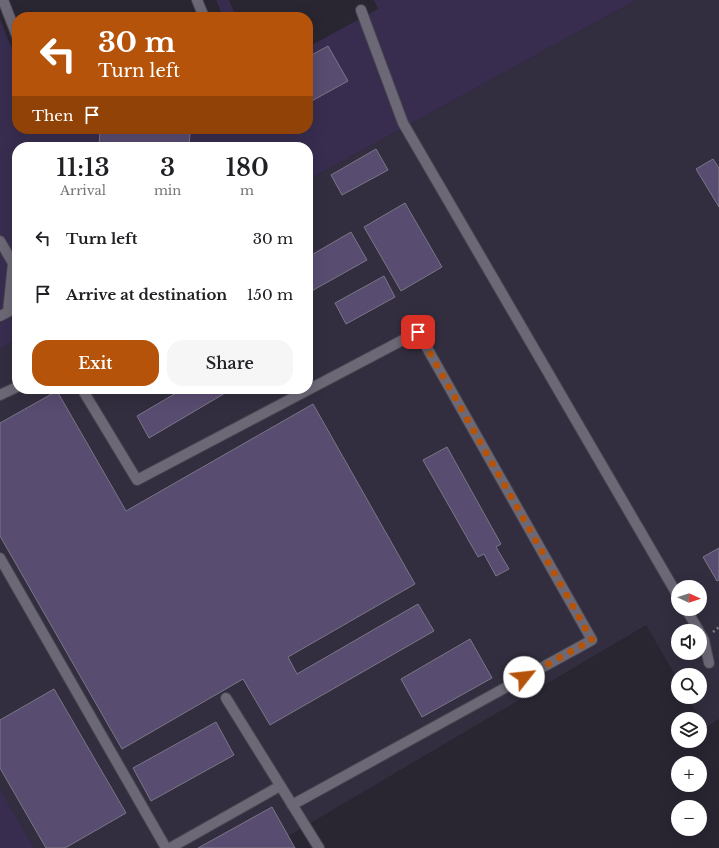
<!DOCTYPE html>
<html lang="en">
<head>
<meta charset="utf-8">
<style>
	:root { --surface:#fff; --page:#f6f6f6; --text:#202124; --muted:#757577; --accent:#b45309 }
	body { margin:0; font-family:"Libre Baskerville",serif; background:var(--page); color:var(--text); height:100vh; display:flex; flex-direction:column; font-size:15px; white-space:nowrap }
	* { box-sizing:border-box; margin:0 }
	p { font-size:13px; color:var(--muted) }
	.icon { flex:none; width:22px; height:22px; fill:none; stroke:currentColor; stroke-width:2; stroke-linecap:round; stroke-linejoin:round }
	.map { position:relative; flex:1; overflow:hidden }
	.panel { position:absolute; left:12px; top:142px; width:301px; height:252px; display:flex; flex-direction:column; background:var(--surface); border-radius:16px; box-shadow:0 4px 16px #0002 }
	.panel>* { flex:none }
	.top-card { position:absolute; left:12px; top:12px; width:301px; height:122px; border-radius:16px; box-shadow:0 4px 16px #0002; background:#b45309; color:#fff; overflow:hidden }
	.needle { width:26px; rotate:93deg }
	.buttons { position:absolute; left:671px; top:580px; display:grid; gap:8px }
	.buttons a { display:grid; place-items:center; width:36px; height:36px; border-radius:50%; background:var(--surface); box-shadow:0 4px 16px #0002; font-size:20px }
	.pin { position:absolute; display:grid; place-items:center; width:34px; height:34px; color:#fff; margin:-17px; border-radius:8px; box-shadow:0 2px 6px #0006 }
	.me { position:absolute; width:44px; margin:-22px; rotate:61deg; stroke-linejoin:round; filter:drop-shadow(0 0 3px #0008) }
	.turn { display:flex; align-items:center; gap:14px; height:84px; padding:0 20px; font-size:18px }
	.turn .icon { width:52px; height:52px; stroke-width:2.5 }
	.turn b { display:block; font-size:28px; line-height:34px }
	.then { display:flex; align-items:center; height:38px; padding:0 20px; background:#0003; gap:8px; font-size:15px }
	.eta { display:flex; justify-content:space-evenly; align-items:center; height:68px; text-align:center }
	.eta b { font-size:24px; font-weight:600; line-height:28px }
	.cta { display:flex; gap:8px; margin-top:auto; padding:8px 20px }
	.cta a { flex:1; height:46px; border-radius:16px; background:var(--accent); color:#fff; font-size:16px; font-weight:600; line-height:46px; text-align:center }
	.cta a+a { background:var(--page); color:var(--text) }
	ul { padding:0; list-style:none }
	li { display:flex; align-items:center; gap:12px; height:56px; padding:0 20px }
	li div { flex:1 }
	li b { display:block; font-size:15px }
	li em { font-style:normal }
	.map>svg:first-child { display:block }
	.built { fill:#332e3f; fill-rule:evenodd }
	.green { fill:#382d4f }
	.building { fill:#584c71; stroke:#7a7785 }
	.lines { fill:none; stroke-linecap:round; stroke-linejoin:round }
	.minor-casing { stroke:#46444d; stroke-width:12 }
	.path { stroke:#7d7a84; stroke-width:2.5; stroke-dasharray:2 3; stroke-linecap:butt }
	.minor { stroke:#6c6876; stroke-width:10 }
	.route { stroke:#b45309; stroke-width:7; stroke-dasharray:0 12.6 }
</style>
</head>
<body>
<div class="map">
<svg width="719" height="848" viewBox="0 0 719 848">
	<rect width="100%" height="100%" fill="#292632"/>
	<path class="built" d="M 636,0 L 719,0 L 719,719 L 705,728 L 688,697 L 700,697 L 700,675 L 678,675 L 678,680 L 646,625 L 268,848 L 34,848 L 0,789 L 0,349 L 17,339 L 17,389 L 308,389 L 308,180 ZM 678,587 L 700,587 L 700,609 L 678,609 ZM 678,631 L 700,631 L 700,653 L 678,653 Z"/>
	<path class="green" d="M 216,0 L 229,0 L 236,17 L 223,17 Z
		M 374,0 L 636,0 L 308,180 L 308,147 L 17,147 L 17,339 L 0,349 L 0,19 L 17,62 L 17,129 L 308,129 L 308,47 L 378,9 Z
		M 0,789 L 34,848 L 0,848 Z"/>
	<path class="building" d="M 328,46 L 348,81 L 308,103 L 308,57 Z
		M 100,129 L 190,133 L 189,147 L 99,147 Z
		M 376,149 L 388,170 L 342,195 L 331,175 Z
		M 713,159 L 719,168 L 719,207 L 696,169 Z
		M 405,203 L 442,267 L 401,291 L 364,227 Z
		M 351,232 L 367,260 L 308,293 L 308,257 Z
		M 384,276 L 395,297 L 346,324 L 335,303 Z
		M 183,389 L 232,389 L 149,438 L 137,416 Z
		M 57,391 L 126,511 L 313,404 L 415,584 L 288,657 L 297,674 L 418,604 L 434,631 L 270,725 L 243,679 L 122,749 L 0,536 L 0,423 Z
		M 447,447 L 501,544 L 496,547 L 509,569 L 496,576 L 484,554 L 478,557 L 423,460 Z
		M 719,548 L 719,580 L 717,581 L 703,557 Z
		M 470,639 L 492,678 L 422,717 L 401,679 Z
		M 54,689 L 126,813 L 65,848 L 46,848 L 0,768 L 0,720 Z
		M 216,722 L 234,755 L 151,801 L 133,768 Z
		M 272,807 L 295,848 L 198,848 Z"/>
	<g class="lines">
		<defs>
			<path id="minor" d="M 3,0 L 17,36
				M 197,0 L 204,17
				M 361,10 L 403,123 L 678,596
				M 0,241 L 13,263 L 8,312 L 0,316
				M 82,389 L 137,480 L 418,332 L 592,640 L 292,805
				M 0,395 L 17,387
				M 0,558 L 166,848
				M 686,609 L 699,631
				M 700,633 L 704,640 L 709,663
				M 226,698 L 319,848
				M 170,848 L 280,786"/>
		</defs>
		<use href="#minor" class="minor-casing"/>
		<path class="path" d="M 713,632 L 719,627"/>
		<use href="#minor" class="minor"/>
	</g>
	<g class="lines">
		<path class="route" d="M 418,332 L 592,640 L 524,677"/>
	</g>
</svg>
<div class="buttons">
<a><svg class="needle" viewBox="-14 -14 28 28"><path d="M0-13l5 13h-10z" fill="#e53935"/><path d="M0 13l5-13h-10z" fill="#757577"/></svg></a>
<a><svg class="icon" aria-label="sound" viewBox="0 0 24 24"><path d="M4 9h4l5-4v14l-5-4H4zM17 9q2 3 0 6"/></svg></a>
<a><svg class="icon" aria-label="search" viewBox="0 0 24 24"><circle cx="10" cy="10" r="6"/><path d="M15 15l6 6"/></svg></a>
<a><svg class="icon" aria-label="layers" viewBox="0 0 24 24"><path d="M12 4l9 5-9 5-9-5zM3 14l9 5 9-5"/></svg></a>
<a>+</a>
<a>−</a>
</div>
<div class="pin" style="left:418px;top:332px;background:#d93025"><svg class="icon" aria-label="arrive" viewBox="0 0 24 24"><path d="M6 21V4h12l-3 4 3 4H6"/></svg></div>
<svg class="me" style="left:524px;top:677px" viewBox="-20 -20 40 40"><circle r="19" fill="#fff"/><path d="M0-13L10 11 0 6-10 11z" fill="#b45309"/></svg>
<div class="top-card">
<div class="turn"><svg class="icon" aria-label="left" viewBox="0 0 24 24"><path d="M17 20v-9H6M10 6l-5 5 5 5"/></svg><div><b>30 m</b>Turn left</div></div>
<div class="then">Then<svg class="icon" aria-label="arrive" viewBox="0 0 24 24"><path d="M6 21V4h12l-3 4 3 4H6"/></svg></div>
</div>
<section class="panel">
<div class="eta">
<div><b>11:13</b><p>Arrival</p></div>
<div><b>3</b><p>min</p></div>
<div><b>180</b><p>m</p></div>
</div>
<ul>
<li><svg class="icon" aria-label="left" viewBox="0 0 24 24"><path d="M17 20v-9H6M10 6l-5 5 5 5"/></svg><div><b>Turn left</b></div><em>30 m</em></li>
<li><svg class="icon" aria-label="arrive" viewBox="0 0 24 24"><path d="M6 21V4h12l-3 4 3 4H6"/></svg><div><b>Arrive at destination</b></div><em>150 m</em></li>
</ul>
<div class="cta"><a>Exit</a><a>Share</a></div>
</section>
</div>
</body>
</html>
